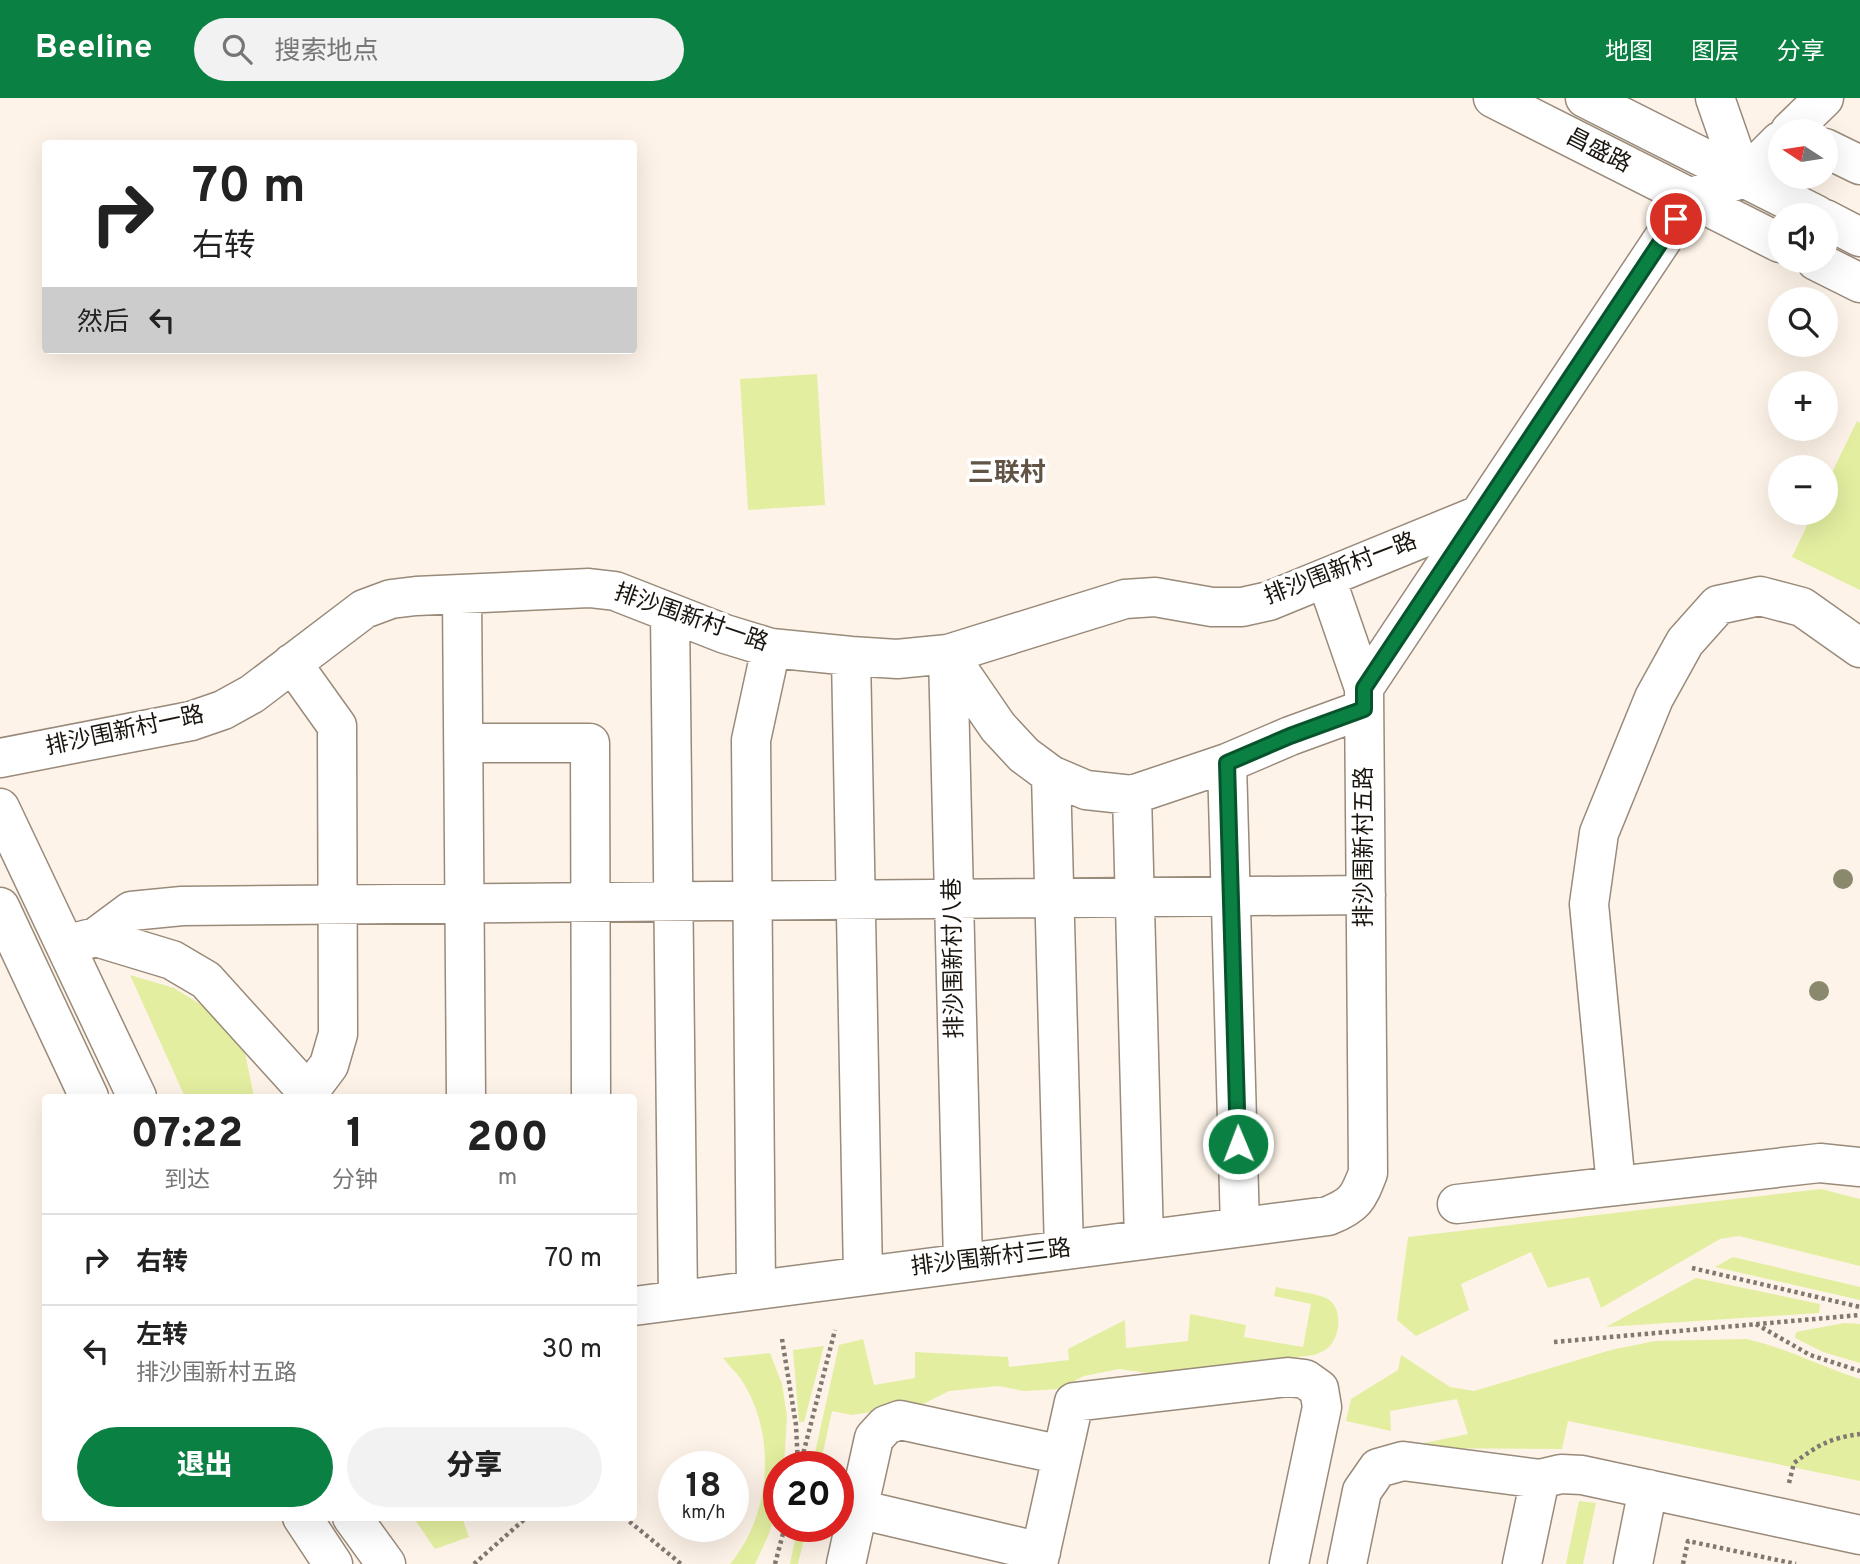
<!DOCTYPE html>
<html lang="zh">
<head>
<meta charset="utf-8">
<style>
	:root { --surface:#fff; --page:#f2f2f2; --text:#222; --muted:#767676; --line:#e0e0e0; --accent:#0b8043 }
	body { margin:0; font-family:Overpass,"Noto Sans SC",sans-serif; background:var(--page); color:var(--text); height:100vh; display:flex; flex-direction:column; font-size:26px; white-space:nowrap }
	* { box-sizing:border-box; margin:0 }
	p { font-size:23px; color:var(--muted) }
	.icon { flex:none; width:38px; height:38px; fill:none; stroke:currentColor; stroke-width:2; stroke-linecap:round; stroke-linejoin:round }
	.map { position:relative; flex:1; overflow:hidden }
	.side { position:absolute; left:42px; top:996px; width:595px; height:427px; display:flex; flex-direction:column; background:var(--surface); border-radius:7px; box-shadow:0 7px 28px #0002 }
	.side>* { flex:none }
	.guide { position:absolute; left:42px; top:42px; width:595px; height:214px; border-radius:7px; box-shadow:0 7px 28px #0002; background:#fff; color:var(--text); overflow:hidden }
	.needle { width:46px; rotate:282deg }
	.controls { position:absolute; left:1768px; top:21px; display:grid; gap:14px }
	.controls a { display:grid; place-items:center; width:70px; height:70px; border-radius:50%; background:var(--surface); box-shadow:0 7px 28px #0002; font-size:35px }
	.speed { position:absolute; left:658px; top:1353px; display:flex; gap:14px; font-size:35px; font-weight:700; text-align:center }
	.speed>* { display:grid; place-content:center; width:91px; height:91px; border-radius:50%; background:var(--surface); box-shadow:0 7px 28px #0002; line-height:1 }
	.speed small { font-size:18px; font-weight:400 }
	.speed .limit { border:10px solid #d22; background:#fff; color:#111 }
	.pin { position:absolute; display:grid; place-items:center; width:60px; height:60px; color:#fff; margin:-30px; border:4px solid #fff; border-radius:50%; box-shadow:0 2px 7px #0007 }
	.me { position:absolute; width:77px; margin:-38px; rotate:359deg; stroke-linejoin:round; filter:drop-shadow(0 0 5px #0008) }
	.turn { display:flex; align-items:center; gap:24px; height:147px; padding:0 35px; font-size:32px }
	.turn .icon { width:91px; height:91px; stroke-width:2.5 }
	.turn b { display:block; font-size:49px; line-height:60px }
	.then { display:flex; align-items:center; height:66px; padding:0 35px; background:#0003; gap:14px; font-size:26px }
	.eta { display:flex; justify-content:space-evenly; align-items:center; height:119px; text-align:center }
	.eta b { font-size:42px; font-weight:800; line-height:49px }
	.action { display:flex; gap:14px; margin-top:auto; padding:14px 35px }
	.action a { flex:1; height:80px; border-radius:42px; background:var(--accent); color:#fff; font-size:28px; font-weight:800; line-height:80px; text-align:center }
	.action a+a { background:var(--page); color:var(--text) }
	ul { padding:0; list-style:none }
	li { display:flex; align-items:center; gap:21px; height:91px; padding:0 35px; border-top:2px solid var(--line) }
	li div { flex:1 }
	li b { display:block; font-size:26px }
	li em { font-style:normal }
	header { display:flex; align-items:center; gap:42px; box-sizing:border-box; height:98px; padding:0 35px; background:var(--accent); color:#fff }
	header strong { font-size:33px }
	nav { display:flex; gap:38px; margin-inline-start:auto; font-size:24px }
	.search { width:490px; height:63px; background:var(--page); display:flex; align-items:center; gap:18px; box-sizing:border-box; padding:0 24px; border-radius:38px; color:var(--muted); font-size:26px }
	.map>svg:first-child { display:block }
	.green { fill:#e3eea0 }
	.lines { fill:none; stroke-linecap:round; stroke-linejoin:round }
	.minor-casing { stroke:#998a7a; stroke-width:41 }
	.path { stroke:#817971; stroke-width:4.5; stroke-dasharray:3.5 3.5; stroke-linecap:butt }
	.minor { stroke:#fff; stroke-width:38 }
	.tree { fill:#8a886d }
	.route-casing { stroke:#07532c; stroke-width:18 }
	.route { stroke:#0b8043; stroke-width:12 }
	.labels { text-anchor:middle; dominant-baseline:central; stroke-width:7; stroke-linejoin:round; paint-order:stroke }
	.street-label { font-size:23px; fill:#1b150f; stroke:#fff }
	.quarter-label { font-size:26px; font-weight:bold; fill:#625445; stroke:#fff }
</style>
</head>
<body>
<header>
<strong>Beeline</strong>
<div class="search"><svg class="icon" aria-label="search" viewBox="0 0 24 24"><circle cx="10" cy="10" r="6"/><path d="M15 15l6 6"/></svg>搜索地点</div>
<nav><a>地图</a><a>图层</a><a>分享</a></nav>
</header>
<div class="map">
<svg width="1860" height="1466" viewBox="0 0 1860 1466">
	<rect width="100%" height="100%" fill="#fdf3e8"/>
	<path class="green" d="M 817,276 L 825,407 L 748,412 L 740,281 Z
		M 1857,323 L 1860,325 L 1860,492 L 1792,459 L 1813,415 L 1825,415 L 1825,389 Z
		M 130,877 L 174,890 L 205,909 L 244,950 L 254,999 L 185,999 Z
		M 1821,1091 L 1860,1101 L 1860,1168 L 1739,1138 L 1720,1141 L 1601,1210 L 1589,1179 L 1548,1190 L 1531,1154 L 1461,1186 L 1469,1212 L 1416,1238 L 1397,1222 L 1408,1139 Z
		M 1733,1159 L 1860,1189 L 1860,1202 L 1715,1169 Z
		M 1696,1180 L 1820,1206 L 1819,1215 L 1606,1229 Z
		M 1276,1189 C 1288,1192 1315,1195 1326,1200 C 1343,1208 1341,1237 1329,1249 C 1325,1253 1319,1255 1314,1257 L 1155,1276 L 1119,1271 L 1084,1278 L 1059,1291 L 1024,1293 L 998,1288 L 949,1293 L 923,1306 L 852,1317 L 832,1313 L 820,1368 L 812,1368 L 839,1247 L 863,1241 L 874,1287 L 915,1280 L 915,1254 L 1008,1259 L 1009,1269 L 1069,1262 L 1068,1251 L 1125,1222 L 1126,1250 L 1188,1243 L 1190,1216 L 1246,1227 L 1244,1239 L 1303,1249 L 1311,1206 L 1274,1198 Z
		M 1844,1225 L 1860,1226 L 1860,1265 L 1823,1254 L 1795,1240 L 1796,1234 Z
		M 1746,1241 C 1785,1249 1821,1269 1860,1281 L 1860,1383 L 1568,1323 L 1562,1351 L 1400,1350 L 1468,1336 L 1457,1301 L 1390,1313 L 1391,1333 L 1346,1323 L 1351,1301 L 1398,1272 L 1401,1257 L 1450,1289 L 1474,1293 L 1611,1252 L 1655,1243 Z
		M 824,1248 L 804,1324 L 799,1324 L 793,1252 Z
		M 770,1255 L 782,1286 L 787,1318 L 784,1368 L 779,1368 L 779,1401 L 769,1436 L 755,1466 L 730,1466 C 772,1416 777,1336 741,1281 C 736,1274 728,1267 723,1260 Z
		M 1579,1403 L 1596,1405 L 1583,1466 L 1566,1466 Z
		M 413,1419 L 462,1419 L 469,1439 L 435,1451 Z
		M 798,1428 L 807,1428 L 798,1466 L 790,1466 Z"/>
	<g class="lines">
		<defs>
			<path id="minor" d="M 1493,0 L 1780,145
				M 1585,0 L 1817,117
				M 1715,0 L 1743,80
				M 1790,33 L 1824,0
				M 1825,50 L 1860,67
				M 1825,121 L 1860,139
				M 1816,163 L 1860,185
				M 1326,480 L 1364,590
				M 462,496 L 466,999
				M 670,515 L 678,1202
				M 948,556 L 963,1165
				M 948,556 L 998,629 L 1024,657 L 1051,677 L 1086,692 L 1132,697 L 1227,665 L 1290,638 L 1364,611
				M 851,558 L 863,1178
				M 292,565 L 337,628 L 338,936 L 329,967 L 308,995
				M 464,645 L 590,645 L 591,999
				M 0,660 L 191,623 L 223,612 L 252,596 L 364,511 L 391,501 L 416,498 L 589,490 L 615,493 L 725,536 L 771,550 L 851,558 L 897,561 L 948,556 L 1125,501 L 1155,499 L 1212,509 L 1242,509 L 1269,503 L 1479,417
				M 1227,665 L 1240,1129
				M 1051,677 L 1064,1152
				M 1132,697 L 1144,1142
				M 0,710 L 137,999
				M 0,809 L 89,999
				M 96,839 L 172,862 L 206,882 L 312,999
				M 65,847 L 96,839 L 131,813 L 182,808 L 1366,797
				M 1616,1088 L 1589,806 L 1599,735 L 1654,600 L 1685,544 L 1718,507 L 1760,498 L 1802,509 L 1860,550
				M 1457,1106 L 1820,1065 L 1860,1069
				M 756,1192 L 751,642 L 771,550
				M 634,1208 L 1328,1118 C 1355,1107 1358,1101 1368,1075 L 1364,590 L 1690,100 L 1743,80 L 1780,43
				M 858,1411 L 1041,1454
				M 302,1419 L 333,1466
				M 352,1419 L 386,1466
				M 846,1466 L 874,1340 L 886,1327 L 900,1322 L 1062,1357
				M 1038,1466 L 1074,1304 L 1288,1279 L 1305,1281 L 1319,1291 L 1322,1309 L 1289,1466
				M 1347,1466 L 1362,1393 L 1378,1370 L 1403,1363 L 1540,1381 L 1561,1376 L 1582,1377 L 1860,1437
				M 1522,1466 L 1540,1381
				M 1633,1466 L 1648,1391"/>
		</defs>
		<use href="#minor" class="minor-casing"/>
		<path class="path" d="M 1692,1170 L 1860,1209
			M 1756,1226 L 1810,1257 L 1860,1273
			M 782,1241 L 796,1327 L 798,1368
			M 1554,1244 L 1860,1217
			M 800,1368 L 835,1232
			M 1789,1385 L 1794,1365 C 1818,1347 1830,1340 1860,1336
			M 624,1419 L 681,1466
			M 474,1466 L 527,1419
			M 775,1466 L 785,1428
			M 1683,1466 L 1688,1443 L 1796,1466"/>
		<use href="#minor" class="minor"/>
	</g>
	<g class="tree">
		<circle cx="1843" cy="781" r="10"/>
		<circle cx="1819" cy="893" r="10"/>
	</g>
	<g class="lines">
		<defs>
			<path id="route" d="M 1238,1046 L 1227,665 L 1290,638 L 1364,611 L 1364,590 L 1676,121"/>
		</defs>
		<use href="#route" class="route-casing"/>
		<use href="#route" class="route"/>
	</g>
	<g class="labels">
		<g class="street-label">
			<text transform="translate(1598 54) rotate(27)">昌盛路</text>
			<text transform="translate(1341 472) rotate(-21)">排沙围新村一路</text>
			<text transform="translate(691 521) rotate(19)">排沙围新村一路</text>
			<text transform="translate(125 634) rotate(-12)">排沙围新村一路</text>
			<text transform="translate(1365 749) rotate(-90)">排沙围新村五路</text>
			<text transform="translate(955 860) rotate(-91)">排沙围新村八巷</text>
			<text transform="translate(991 1161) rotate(-7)">排沙围新村三路</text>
		</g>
		<g class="quarter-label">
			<text x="1007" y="376">三联村</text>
		</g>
	</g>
</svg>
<div class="controls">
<a><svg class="needle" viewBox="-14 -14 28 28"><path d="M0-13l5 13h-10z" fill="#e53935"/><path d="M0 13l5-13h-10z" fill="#767676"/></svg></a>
<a><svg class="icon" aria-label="sound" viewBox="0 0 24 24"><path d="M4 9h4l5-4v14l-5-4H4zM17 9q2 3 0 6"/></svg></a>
<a><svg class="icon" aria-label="search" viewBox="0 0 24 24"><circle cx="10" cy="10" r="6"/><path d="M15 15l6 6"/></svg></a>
<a>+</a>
<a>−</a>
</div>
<div class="speed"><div>18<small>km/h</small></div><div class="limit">20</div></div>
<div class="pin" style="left:1676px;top:121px;background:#d93025"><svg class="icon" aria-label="arrive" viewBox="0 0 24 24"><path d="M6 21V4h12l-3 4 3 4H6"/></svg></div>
<svg class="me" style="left:1238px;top:1046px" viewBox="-20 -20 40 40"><circle r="17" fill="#0b8043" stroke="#fff" stroke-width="3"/><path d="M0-11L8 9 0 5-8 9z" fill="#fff"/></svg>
<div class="guide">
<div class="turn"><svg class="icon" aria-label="right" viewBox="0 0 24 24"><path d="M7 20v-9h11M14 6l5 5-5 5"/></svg><div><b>70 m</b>右转</div></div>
<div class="then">然后<svg class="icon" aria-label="left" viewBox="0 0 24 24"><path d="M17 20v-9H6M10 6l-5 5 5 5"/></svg></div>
</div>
<section class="side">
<div class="eta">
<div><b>07:22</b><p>到达</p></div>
<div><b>1</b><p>分钟</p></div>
<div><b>200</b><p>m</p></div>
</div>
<ul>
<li><svg class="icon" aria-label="right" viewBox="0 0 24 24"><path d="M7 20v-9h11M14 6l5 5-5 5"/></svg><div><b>右转</b></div><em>70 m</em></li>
<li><svg class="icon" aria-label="left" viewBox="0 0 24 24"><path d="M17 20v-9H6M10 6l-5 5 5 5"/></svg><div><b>左转</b><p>排沙围新村五路</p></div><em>30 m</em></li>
</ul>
<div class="action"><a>退出</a><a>分享</a></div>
</section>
</div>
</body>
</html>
